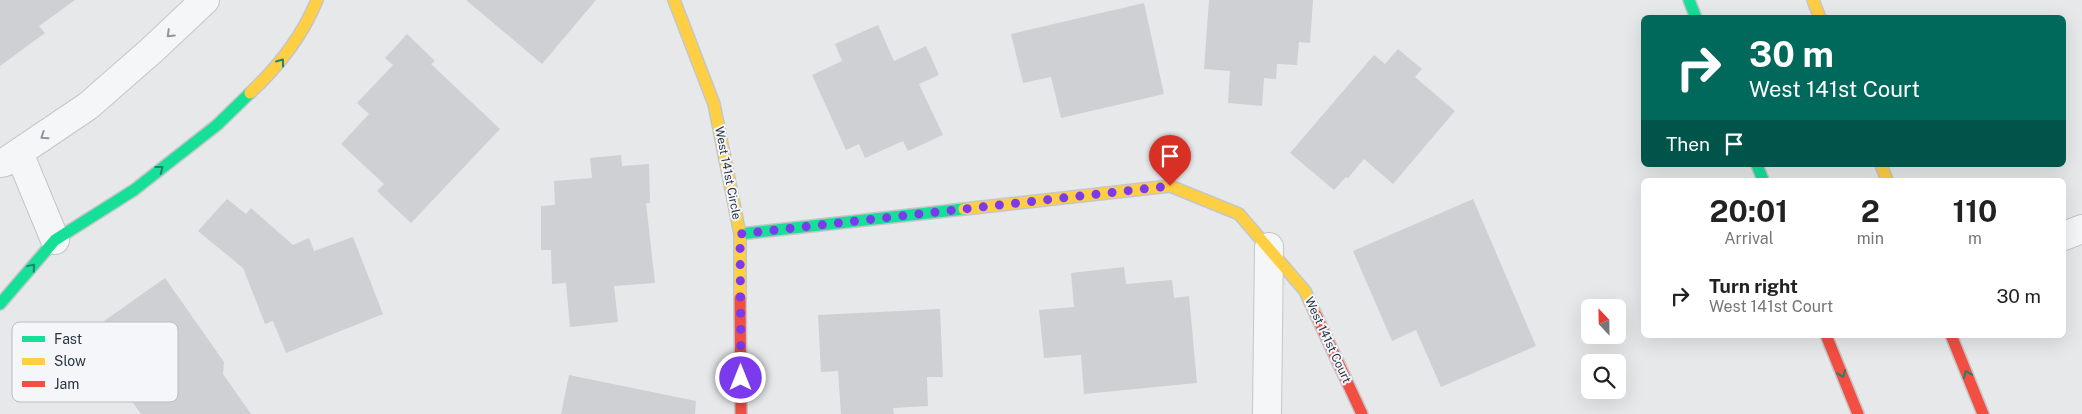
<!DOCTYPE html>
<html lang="en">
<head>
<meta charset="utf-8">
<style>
	:root { --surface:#fff; --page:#f2f2f2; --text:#222; --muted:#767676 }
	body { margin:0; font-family:"Public Sans",sans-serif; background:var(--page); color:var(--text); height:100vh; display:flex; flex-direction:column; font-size:19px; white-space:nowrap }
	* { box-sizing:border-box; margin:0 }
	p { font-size:16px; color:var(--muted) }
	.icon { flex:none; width:28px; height:28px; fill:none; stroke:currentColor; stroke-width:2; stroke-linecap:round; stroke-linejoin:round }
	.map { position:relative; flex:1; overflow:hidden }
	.sheet { position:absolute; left:1641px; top:178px; width:425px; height:160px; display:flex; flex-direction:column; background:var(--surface); border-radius:8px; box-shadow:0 5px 20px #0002 }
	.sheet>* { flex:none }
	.banner { position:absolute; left:1641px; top:15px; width:425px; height:152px; border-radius:8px; box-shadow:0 5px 20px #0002; background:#00695c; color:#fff; overflow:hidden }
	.needle { width:32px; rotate:338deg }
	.controls { position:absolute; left:1581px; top:299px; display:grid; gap:10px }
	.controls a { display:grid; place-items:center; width:45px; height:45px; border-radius:8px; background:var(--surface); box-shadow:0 5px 20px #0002; font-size:25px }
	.pin { position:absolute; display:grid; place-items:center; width:42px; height:42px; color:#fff; margin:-51px -21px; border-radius:50% 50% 50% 0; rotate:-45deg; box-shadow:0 0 5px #0007 }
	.pin .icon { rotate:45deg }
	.me { position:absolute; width:55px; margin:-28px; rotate:0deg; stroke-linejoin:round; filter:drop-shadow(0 0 4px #0008) }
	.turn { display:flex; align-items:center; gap:18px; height:105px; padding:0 25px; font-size:22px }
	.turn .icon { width:65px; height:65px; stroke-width:2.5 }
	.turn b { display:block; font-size:35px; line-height:42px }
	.then { display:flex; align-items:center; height:48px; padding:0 25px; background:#0003; gap:10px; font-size:19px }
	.eta { display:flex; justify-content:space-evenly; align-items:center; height:85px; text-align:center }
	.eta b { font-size:30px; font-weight:700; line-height:35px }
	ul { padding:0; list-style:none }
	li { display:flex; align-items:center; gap:15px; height:65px; padding:0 25px }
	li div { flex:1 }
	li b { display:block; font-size:19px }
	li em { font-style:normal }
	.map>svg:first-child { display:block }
	.building { fill:#ced0d3 }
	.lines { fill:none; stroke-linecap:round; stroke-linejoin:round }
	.street-casing { stroke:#c4c6c8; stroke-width:30 }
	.fast-casing { stroke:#c4c6c8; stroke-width:14 }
	.slow-casing { stroke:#c4c6c8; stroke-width:14 }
	.jam-casing { stroke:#c4c6c8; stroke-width:14 }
	.street { stroke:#f5f6f7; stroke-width:28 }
	.fast { stroke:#16e098; stroke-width:11 }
	.slow { stroke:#ffcf43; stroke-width:11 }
	.jam { stroke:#f24e42; stroke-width:11 }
	.oneway { stroke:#90959e }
	.oneway2 { stroke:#22816a }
	.route { stroke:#7c3aed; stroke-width:9; stroke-dasharray:0 16.2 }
	.labels { text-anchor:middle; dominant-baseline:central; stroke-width:4; stroke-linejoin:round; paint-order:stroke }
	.street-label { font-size:12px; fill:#2b3445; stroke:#f4f6f9 }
	.key { fill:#f4f6f9; stroke:#b8bcc3; stroke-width:1 }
	.key-label { font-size:14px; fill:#2b3445 }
</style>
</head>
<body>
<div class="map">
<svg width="2082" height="414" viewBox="0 0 2082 414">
	<rect width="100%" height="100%" fill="#e6e8ea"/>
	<path class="building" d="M 0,0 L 75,0 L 39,26 L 45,33 L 0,66 Z
		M 466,0 L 596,0 L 542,64 Z
		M 1209,0 L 1313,0 L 1310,43 L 1299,42 L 1297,65 L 1277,64 L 1276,79 L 1264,78 L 1262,106 L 1228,103 L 1230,71 L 1204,69 Z
		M 1144,3 L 1164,94 L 1061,118 L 1051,77 L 1023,83 L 1011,34 Z
		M 878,25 L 894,61 L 926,46 L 939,75 L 919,84 L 943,135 L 908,151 L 903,141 L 865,158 L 859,144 L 846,150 L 812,75 L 842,61 L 835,44 Z
		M 407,34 L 435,61 L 431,64 L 500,129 L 411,223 L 377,191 L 384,184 L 341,144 L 369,114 L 357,103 L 393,65 L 385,58 Z
		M 1398,49 L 1422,69 L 1415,77 L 1455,111 L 1393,184 L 1364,159 L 1348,178 L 1346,177 L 1334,190 L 1290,153 L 1374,55 L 1385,64 Z
		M 621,155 L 622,166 L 649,164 L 650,203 L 646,203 L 655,283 L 614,286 L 618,322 L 570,327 L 566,283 L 552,284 L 551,250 L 541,250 L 541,206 L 555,205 L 554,181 L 592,178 L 590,158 Z
		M 227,199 L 246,214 L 251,208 L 293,245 L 309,238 L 314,251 L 353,237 L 383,314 L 286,353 L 273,321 L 265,324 L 243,268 L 198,231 Z
		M 1473,199 L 1536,346 L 1441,387 L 1416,330 L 1392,341 L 1353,251 Z
		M 1124,267 L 1126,284 L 1172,280 L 1174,298 L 1189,296 L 1197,383 L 1084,394 L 1081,355 L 1044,358 L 1039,310 L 1074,307 L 1071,273 Z
		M 165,278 L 224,362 L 223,374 L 251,414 L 141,414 L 101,357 L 120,344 L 104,321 Z
		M 940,309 L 943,377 L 927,377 L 928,406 L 893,408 L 894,414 L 841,414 L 838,371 L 821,372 L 818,315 Z
		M 569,375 L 696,401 L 695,414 L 561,414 Z"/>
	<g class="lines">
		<defs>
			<path id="street" d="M 19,153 L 55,240
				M 0,163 L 5,162 L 88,106 L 152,50 L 205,0
				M 2064,236 L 2082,229
				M 1267,414 L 1269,247"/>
			<path id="fast" d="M 1689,0 L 1696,18
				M 1757,165 L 1763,180
				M 740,234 L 964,209
				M 0,304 L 55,240 L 134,190 L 217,125 L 250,93"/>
			<path id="slow" d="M 674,0 L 714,104 L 740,234 L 740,298
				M 1813,0 L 1820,18
				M 250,93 C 279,66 302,37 317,0
				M 1881,165 L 1887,180
				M 964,209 L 1170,186 L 1239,214 L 1305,291 L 1316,315"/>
			<path id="jam" d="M 740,298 L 741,414
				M 1316,315 L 1362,414
				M 1826,335 L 1858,414
				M 1951,335 L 1983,414"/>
		</defs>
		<use href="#street" class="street-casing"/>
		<use href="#fast" class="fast-casing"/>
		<use href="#slow" class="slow-casing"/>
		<use href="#jam" class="jam-casing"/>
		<use href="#street" class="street"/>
		<use href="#fast" class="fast"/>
		<use href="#slow" class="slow"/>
		<use href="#jam" class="jam"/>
	</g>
	<defs><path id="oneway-chevron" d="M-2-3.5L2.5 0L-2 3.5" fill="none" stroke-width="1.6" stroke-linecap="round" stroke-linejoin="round" transform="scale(1.25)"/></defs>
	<g class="oneway">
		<use href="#oneway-chevron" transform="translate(170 34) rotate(136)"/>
		<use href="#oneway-chevron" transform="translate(44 136) rotate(146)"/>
	</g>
	<g class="oneway2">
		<use href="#oneway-chevron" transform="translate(281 62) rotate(-54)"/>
		<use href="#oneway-chevron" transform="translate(160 169) rotate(-38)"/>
		<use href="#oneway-chevron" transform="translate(32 267) rotate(-50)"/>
		<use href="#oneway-chevron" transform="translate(1842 374) rotate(68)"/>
		<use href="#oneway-chevron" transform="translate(1967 374) rotate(-112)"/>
	</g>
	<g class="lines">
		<path class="route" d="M 741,378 L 740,234 L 1170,186"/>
	</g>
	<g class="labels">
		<g class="street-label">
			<text transform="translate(728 173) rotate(79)">West 141st Circle</text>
			<text transform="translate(1328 340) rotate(65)">West 141st Court</text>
		</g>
	</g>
	<rect x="12" y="322" width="166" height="80" rx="8" class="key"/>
	<rect x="22" y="336" width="23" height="6" fill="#16e098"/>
	<rect x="22" y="358" width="23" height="7" fill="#ffcf43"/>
	<rect x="22" y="381" width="23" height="6" fill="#f24e42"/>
	<g class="key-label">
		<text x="54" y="344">Fast</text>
		<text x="54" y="366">Slow</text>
		<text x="54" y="389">Jam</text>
	</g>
</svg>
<div class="controls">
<a><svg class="needle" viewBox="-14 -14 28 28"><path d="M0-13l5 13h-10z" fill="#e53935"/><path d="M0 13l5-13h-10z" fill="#767676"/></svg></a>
<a><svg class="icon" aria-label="search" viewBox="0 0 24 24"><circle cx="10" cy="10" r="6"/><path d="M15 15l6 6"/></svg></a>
</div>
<div class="pin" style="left:1170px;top:186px;background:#d93025"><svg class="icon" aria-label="arrive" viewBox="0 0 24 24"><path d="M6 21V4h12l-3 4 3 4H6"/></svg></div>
<svg class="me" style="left:741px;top:378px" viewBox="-20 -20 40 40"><circle r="17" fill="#7c3aed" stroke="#fff" stroke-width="3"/><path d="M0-11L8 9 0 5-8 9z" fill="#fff"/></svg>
<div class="banner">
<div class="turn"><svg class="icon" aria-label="right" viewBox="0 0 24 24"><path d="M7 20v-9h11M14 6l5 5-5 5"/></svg><div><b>30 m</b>West 141st Court</div></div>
<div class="then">Then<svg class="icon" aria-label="arrive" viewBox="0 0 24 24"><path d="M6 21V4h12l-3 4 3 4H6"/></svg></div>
</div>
<section class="sheet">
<div class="eta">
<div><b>20:01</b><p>Arrival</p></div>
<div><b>2</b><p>min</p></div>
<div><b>110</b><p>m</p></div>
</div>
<ul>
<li><svg class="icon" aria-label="right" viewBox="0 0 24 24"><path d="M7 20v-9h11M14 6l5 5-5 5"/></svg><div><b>Turn right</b><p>West 141st Court</p></div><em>30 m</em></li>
</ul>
</section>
</div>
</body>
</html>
